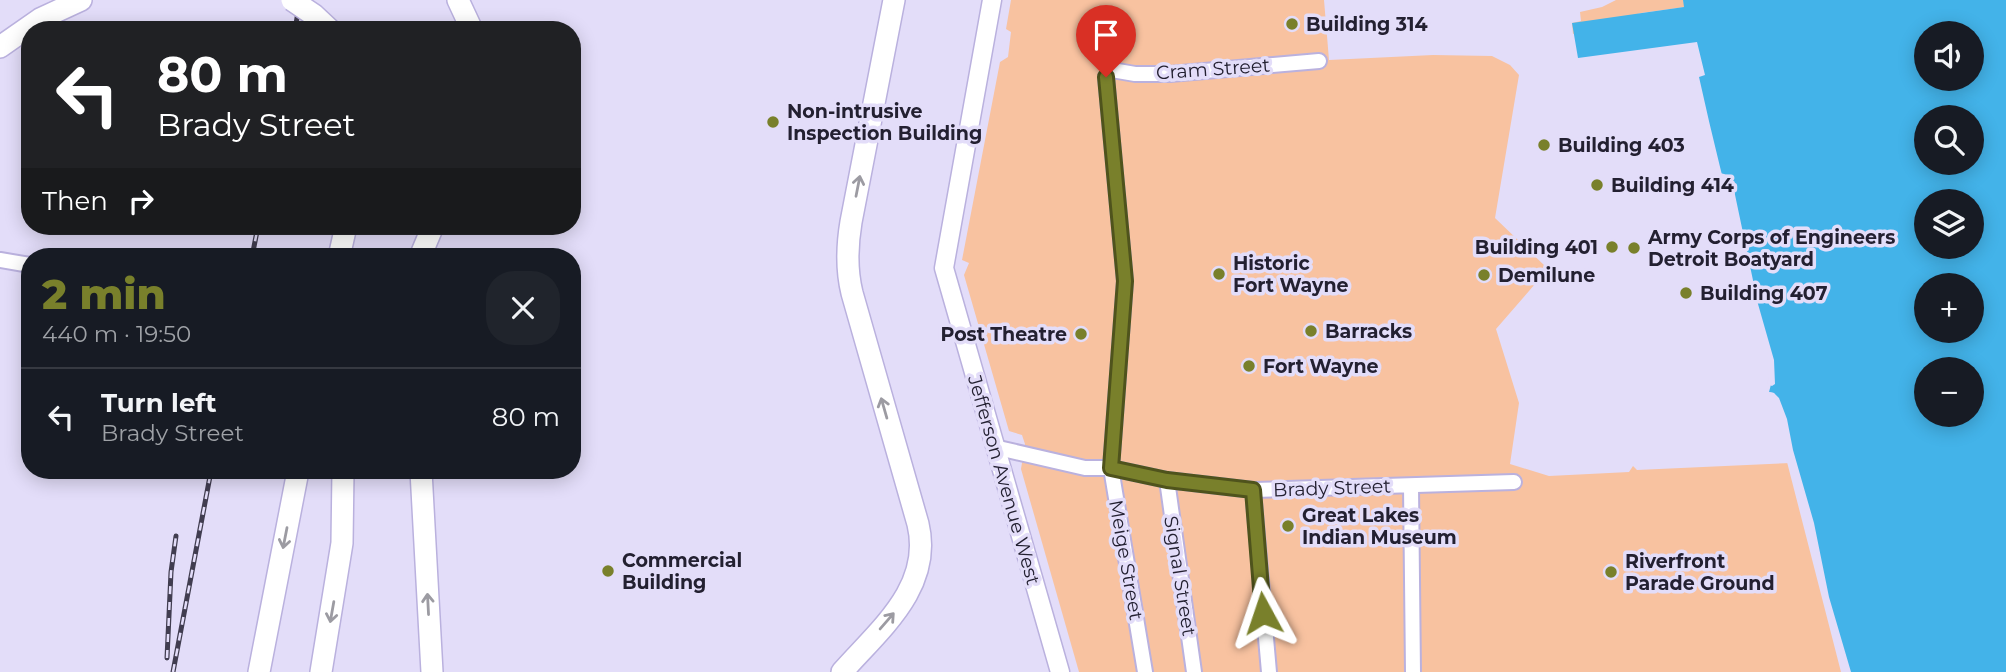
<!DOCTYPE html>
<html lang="en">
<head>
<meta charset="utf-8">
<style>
	:root { --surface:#171b24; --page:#20242c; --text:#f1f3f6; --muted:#9ea1a6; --line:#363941; --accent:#79802b }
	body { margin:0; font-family:Montserrat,sans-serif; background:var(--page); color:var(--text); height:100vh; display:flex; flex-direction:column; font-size:26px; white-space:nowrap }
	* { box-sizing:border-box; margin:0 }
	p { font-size:23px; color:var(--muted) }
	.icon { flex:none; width:38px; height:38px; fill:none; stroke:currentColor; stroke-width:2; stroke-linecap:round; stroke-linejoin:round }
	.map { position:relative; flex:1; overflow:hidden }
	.sheet { position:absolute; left:21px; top:248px; width:560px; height:231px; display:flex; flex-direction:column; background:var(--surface); border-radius:28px; box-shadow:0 4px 18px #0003 }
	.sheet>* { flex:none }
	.banner { position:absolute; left:21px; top:21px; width:560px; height:214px; border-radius:28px; box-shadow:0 4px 18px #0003; background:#202124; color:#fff; overflow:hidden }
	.tools { position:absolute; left:1914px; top:21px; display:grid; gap:14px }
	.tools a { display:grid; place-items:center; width:70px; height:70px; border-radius:50%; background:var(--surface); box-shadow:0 4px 18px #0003; font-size:35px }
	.pin { position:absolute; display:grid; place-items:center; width:60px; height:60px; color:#fff; margin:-72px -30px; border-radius:50% 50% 50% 0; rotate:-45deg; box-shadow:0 0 7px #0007 }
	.pin .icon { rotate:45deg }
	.me { position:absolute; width:77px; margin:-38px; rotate:355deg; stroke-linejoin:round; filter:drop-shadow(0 0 5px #0008) }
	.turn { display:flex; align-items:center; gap:24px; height:147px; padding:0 21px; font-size:32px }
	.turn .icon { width:91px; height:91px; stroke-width:2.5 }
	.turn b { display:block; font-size:49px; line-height:60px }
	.then { display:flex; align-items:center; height:66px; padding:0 21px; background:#0003; gap:14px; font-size:26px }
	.round { display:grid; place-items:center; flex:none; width:74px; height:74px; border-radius:28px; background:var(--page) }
	.head { display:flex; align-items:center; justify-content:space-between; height:119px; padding:0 21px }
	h1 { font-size:42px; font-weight:800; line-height:52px; color:var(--accent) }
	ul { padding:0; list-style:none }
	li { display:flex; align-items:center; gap:21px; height:98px; padding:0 21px; border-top:2px solid var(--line) }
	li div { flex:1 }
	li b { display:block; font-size:26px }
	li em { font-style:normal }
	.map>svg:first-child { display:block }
	.green { fill:#f8c2a0 }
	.water { fill:#43b3e9; fill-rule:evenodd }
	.pier { fill:#e3ddf9 }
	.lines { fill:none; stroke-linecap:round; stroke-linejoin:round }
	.minor-casing { stroke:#bab1de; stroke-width:18 }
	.major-casing { stroke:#bab1de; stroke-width:21 }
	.highway-casing { stroke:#bab1de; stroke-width:24 }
	.minor { stroke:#fff; stroke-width:14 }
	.major { stroke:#fff; stroke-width:18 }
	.highway { stroke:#fff; stroke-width:21 }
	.rail-casing { stroke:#413d50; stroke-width:5 }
	.rail { stroke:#e3ddf9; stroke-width:2.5; stroke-dasharray:8; stroke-linecap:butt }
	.highway-bridge-casing { stroke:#bab1de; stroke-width:24; stroke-linecap:butt }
	.highway-bridge { stroke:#fff; stroke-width:21 }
	.oneway { stroke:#9c9ba2 }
	.route-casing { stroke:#4f531c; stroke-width:18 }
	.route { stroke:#79802b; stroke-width:12 }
	.poi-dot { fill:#79802b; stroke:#e3ddf9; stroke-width:2.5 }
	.labels { text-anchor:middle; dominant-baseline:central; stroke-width:7; stroke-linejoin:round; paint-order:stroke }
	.poi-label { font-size:19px; font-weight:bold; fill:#232031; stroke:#e3ddf9; text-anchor:start }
	.street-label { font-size:19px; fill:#232031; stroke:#e3ddf9 }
</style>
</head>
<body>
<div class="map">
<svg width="2006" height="672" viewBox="0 0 2006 672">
	<rect width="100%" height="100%" fill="#e3ddf9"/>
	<path class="green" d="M 1011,0 L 1324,0 L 1329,60 L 1433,55 L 1492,56 L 1510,65 L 1519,75 L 1495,218 L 1545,266 L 1542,276 L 1496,329 L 1519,403 L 1510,464 L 1549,476 L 1629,472 L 1633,466 L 1637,470 L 1791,463 L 1844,672 L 1079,672 L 1021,469 L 1025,444 L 1022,435 L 1009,431 L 964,275 L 969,263 L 962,260 L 1000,62 L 1008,57 L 1011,32 L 1006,29 Z
		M 1616,0 L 1683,0 L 1685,7 L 1641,13 L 1573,34 L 1572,23 L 1581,21 L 1580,12 L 1602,7 Z"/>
	<path class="water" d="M 1683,0 L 2006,0 L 2006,672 L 1844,672 L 1774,393 L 1769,392 L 1773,377 C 1749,277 1721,178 1699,77 L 1705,75 L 1697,42 L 1578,58 L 1572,23 L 1684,7 ZM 1927,33 L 1972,33 L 1972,79 L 1927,79 ZM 1927,117 L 1972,117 L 1972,163 L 1927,163 ZM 1927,201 L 1972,201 L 1972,247 L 1927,247 ZM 1927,285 L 1972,285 L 1972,331 L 1927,331 ZM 1927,369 L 1972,369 L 1972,415 L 1927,415 Z"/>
	<path class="pier" d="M 1720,173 L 1728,175 L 1734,190 L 1758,304 L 1774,360 L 1775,384 L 1772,386 L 1767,384 L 1769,377 L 1763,346 L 1749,304 L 1735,231 L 1718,183 Z
		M 1769,392 L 1774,393 L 1779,398 L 1787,419 L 1793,450 L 1814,523 L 1829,597 L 1851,672 L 1841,672 Z"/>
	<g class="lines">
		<defs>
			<path id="minor" d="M 0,260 L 30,265
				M 994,447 L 1085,468 L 1111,468 L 1167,480 L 1253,490 L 1514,482
				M 1167,480 L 1194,672
				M 1411,486 L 1413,672
				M 1253,490 L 1269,672
				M 1145,672 L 1111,468 L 1125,281 L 1106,77 L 1112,70 L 1135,74 L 1170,74 L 1319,61"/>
			<path id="major" d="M 992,0 L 944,268 L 1060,672"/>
			<path id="highway" d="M 458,0 L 472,30
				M 0,47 L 40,19 L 81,0
				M 339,257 L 346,226
				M 420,257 L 433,226
				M 421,471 L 432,672
				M 259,672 L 298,471
				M 321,672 L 342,543 L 343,471
				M 842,672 C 880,629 933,587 918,524 L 852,293 C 846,269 847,246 851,222 L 894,0"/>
		</defs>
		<use href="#minor" class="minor-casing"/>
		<use href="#major" class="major-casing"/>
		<use href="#highway" class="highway-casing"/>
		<use href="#minor" class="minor"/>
		<use href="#major" class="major"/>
		<use href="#highway" class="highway"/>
		<defs>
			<path id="rail" d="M 295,30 L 300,0
				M 252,257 L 258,226
				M 167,658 L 171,572 L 176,536
				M 173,672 L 211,471"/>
		</defs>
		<use href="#rail" class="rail-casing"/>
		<use href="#rail" class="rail"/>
		<defs>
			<path id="highway-bridge" d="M 292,0 L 314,15 L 330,30"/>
		</defs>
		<use href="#highway-bridge" class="highway-bridge-casing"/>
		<use href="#highway-bridge" class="highway-bridge"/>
	</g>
	<defs><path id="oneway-shaft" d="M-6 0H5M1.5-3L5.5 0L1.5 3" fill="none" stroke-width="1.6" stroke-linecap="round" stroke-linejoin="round" transform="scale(1.75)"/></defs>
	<g class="oneway">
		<use href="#oneway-shaft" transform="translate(858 186) rotate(-79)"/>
		<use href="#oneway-shaft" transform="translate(884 408) rotate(-106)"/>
		<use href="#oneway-shaft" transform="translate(285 538) rotate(101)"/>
		<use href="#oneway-shaft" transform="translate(428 604) rotate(-93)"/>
		<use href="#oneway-shaft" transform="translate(332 612) rotate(100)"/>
		<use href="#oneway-shaft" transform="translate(887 621) rotate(-49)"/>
	</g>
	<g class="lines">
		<defs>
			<path id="route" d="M 1106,77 L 1125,281 L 1111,468 L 1167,480 L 1253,490 L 1263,613"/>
		</defs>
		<use href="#route" class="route-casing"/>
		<use href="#route" class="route"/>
	</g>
	<g class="poi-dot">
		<circle cx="1292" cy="24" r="7"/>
		<circle cx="773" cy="122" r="7"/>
		<circle cx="1544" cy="145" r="7"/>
		<circle cx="1597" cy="185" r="7"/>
		<circle cx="1612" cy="247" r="7"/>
		<circle cx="1634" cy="248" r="7"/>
		<circle cx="1219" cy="274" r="7"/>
		<circle cx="1484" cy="275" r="7"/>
		<circle cx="1686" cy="293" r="7"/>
		<circle cx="1311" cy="331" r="7"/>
		<circle cx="1081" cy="334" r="7"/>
		<circle cx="1249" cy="366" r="7"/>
		<circle cx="1288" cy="526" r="7"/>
		<circle cx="608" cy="571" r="7"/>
		<circle cx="1611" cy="572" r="7"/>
	</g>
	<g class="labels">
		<g class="poi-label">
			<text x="1306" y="24">Building 314</text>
			<text x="787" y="111">Non-intrusive<tspan x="787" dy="22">Inspection Building</tspan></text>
			<text x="1558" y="145">Building 403</text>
			<text x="1611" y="185">Building 414</text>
			<text x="1648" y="237">Army Corps of Engineers<tspan x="1648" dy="22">Detroit Boatyard</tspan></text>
			<text x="1598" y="247" text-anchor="end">Building 401</text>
			<text x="1233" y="263">Historic<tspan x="1233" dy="22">Fort Wayne</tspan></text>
			<text x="1498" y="275">Demilune</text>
			<text x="1700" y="293">Building 407</text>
			<text x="1325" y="331">Barracks</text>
			<text x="1067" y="334" text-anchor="end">Post Theatre</text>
			<text x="1263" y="366">Fort Wayne</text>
			<text x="1302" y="515">Great Lakes<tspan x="1302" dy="22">Indian Museum</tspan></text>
			<text x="622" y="560">Commercial<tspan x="622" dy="22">Building</tspan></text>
			<text x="1625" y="561">Riverfront<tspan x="1625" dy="22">Parade Ground</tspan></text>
		</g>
		<g class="street-label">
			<text transform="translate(1213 69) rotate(-4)">Cram Street</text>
			<text transform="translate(1004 480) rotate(74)">Jefferson Avenue West</text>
			<text transform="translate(1332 488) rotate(-2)">Brady Street</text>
			<text transform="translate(1126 560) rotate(80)">Meige Street</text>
			<text transform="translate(1180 576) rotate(81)">Signal Street</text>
		</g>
	</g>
</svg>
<div class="tools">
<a><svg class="icon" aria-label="sound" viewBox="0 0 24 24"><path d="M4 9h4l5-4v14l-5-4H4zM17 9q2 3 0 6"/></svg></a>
<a><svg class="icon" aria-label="search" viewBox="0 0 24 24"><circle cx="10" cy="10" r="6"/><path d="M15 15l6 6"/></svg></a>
<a><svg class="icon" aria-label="layers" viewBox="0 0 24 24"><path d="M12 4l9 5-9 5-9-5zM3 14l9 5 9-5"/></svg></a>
<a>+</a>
<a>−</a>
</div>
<div class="pin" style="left:1106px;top:77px;background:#d93025"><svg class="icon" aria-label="arrive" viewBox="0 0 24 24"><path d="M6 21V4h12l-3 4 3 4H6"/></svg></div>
<svg class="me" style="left:1263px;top:613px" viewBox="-20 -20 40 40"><path d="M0-17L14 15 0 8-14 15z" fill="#79802b" stroke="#fff" stroke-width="4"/></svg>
<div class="banner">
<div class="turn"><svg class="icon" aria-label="left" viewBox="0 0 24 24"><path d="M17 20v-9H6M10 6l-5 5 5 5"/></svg><div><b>80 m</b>Brady Street</div></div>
<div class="then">Then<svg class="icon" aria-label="right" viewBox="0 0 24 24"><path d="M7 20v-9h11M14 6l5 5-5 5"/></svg></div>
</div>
<section class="sheet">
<div class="head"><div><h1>2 min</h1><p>440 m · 19:50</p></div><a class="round"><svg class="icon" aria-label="close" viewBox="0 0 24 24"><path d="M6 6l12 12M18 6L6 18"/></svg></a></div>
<ul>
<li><svg class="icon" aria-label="left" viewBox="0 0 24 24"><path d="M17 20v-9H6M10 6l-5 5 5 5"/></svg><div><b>Turn left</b><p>Brady Street</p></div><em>80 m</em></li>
</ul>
</section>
</div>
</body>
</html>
